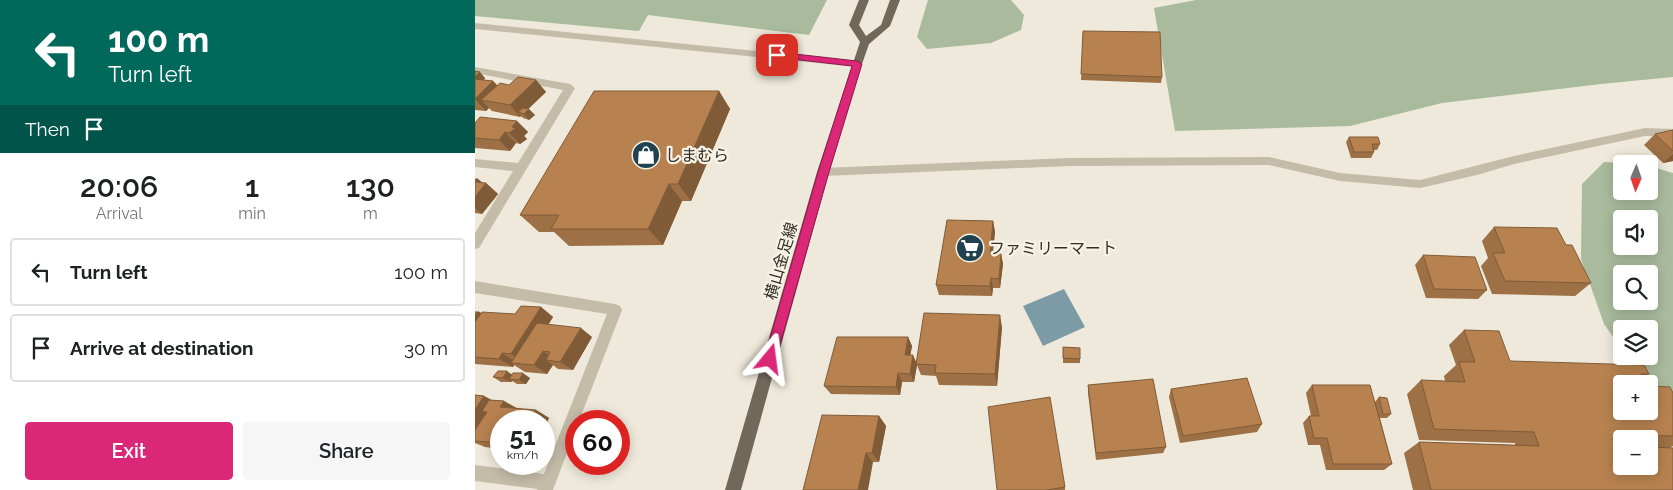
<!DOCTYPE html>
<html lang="en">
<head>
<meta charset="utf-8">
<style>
	:root { --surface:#fff; --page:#f6f6f6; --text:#202124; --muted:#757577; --line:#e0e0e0; --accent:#db2777 }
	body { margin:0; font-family:Raleway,"Noto Sans JP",sans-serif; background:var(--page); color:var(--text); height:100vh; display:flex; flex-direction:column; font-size:19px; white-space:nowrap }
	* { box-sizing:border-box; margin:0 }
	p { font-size:16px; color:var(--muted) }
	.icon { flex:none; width:28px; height:28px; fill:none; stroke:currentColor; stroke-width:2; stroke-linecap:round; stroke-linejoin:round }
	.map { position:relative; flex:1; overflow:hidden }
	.drawer { display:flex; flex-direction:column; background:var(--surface); width:475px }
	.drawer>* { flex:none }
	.banner { background:#00695c; color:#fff; overflow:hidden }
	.needle { width:32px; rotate:182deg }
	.tools { position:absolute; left:1138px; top:155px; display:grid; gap:10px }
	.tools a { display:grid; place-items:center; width:45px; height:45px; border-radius:5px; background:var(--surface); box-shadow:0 2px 12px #0003; font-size:25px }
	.speed { position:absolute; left:15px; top:410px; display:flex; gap:10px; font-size:25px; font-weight:700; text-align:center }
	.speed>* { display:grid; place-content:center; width:65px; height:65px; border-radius:50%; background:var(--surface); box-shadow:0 2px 12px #0003; line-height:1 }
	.speed small { font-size:12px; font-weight:400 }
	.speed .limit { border:8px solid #d22; background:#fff; color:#111 }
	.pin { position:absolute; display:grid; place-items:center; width:42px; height:42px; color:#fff; margin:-21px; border-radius:10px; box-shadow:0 2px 8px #0006 }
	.me { position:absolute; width:55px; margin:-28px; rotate:16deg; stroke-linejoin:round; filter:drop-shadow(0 0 4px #0008) }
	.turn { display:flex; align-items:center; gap:18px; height:105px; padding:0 25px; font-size:22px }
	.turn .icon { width:65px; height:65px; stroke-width:2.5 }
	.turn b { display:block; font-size:35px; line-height:42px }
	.then { display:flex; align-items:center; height:48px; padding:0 25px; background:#0003; gap:10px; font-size:19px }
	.eta { display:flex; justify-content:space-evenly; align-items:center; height:85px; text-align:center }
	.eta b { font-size:30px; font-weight:600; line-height:35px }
	.button { display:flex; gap:10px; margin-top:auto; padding:10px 25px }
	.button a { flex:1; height:58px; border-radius:5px; background:var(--accent); color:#fff; font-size:20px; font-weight:600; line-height:58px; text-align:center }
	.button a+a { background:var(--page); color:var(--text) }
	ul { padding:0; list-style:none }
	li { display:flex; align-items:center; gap:15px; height:68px; margin:0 10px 8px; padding:0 15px; border:2px solid var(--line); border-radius:5px }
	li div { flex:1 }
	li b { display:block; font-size:19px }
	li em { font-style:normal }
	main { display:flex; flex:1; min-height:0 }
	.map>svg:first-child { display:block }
	.green { fill:#a9bb9c; fill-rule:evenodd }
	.water { fill:#7d9ba7 }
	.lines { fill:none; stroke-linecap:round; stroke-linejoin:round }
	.minor { fill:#c4bca8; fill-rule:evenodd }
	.major { fill:#72685a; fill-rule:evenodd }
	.wall { fill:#9d7045; fill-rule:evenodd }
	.shaded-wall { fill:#805b38 }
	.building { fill:#b78250; stroke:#805b38 }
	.route { fill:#db2777; stroke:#8e194d }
	.labels { text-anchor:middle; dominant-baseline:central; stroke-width:4.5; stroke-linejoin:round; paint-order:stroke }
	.poi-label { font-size:16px; fill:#322d27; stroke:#f6f3e6; text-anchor:start }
	.street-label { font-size:16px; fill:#322d27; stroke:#f6f3e6 }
</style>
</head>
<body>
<main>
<section class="drawer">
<div class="banner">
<div class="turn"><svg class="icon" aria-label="left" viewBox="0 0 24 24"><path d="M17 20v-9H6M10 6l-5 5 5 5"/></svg><div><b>100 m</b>Turn left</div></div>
<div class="then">Then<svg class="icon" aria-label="arrive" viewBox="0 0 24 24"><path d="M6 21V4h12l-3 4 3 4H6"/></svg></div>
</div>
<div class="eta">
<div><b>20:06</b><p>Arrival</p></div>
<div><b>1</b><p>min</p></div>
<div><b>130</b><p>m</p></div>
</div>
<ul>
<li><svg class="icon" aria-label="left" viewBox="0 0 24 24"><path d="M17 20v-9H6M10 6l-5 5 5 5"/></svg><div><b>Turn left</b></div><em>100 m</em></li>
<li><svg class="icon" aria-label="arrive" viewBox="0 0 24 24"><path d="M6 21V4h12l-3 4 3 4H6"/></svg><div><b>Arrive at destination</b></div><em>30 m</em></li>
</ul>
<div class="button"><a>Exit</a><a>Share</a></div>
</section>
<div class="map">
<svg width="1198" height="490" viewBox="0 0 1198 490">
	<rect width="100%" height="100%" fill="#eee9da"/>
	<path class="green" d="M 0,0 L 352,0 L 334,35 L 173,15 L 164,31 L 0,16 Z
		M 453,0 L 536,0 L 549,15 L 546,30 L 516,43 L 452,49 L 442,37 Z
		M 721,0 L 1198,0 L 1198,77 L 1126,84 L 967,103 L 875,126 L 700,131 L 679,8 Z
		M 1129,162 L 1166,164 L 1146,164 L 1146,191 L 1174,191 L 1174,166 L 1198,173 L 1198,403 L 1160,367 L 1152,356 L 1174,356 L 1174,329 L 1146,329 L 1146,348 L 1129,324 L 1106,259 L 1107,184 ZM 1146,219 L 1174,219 L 1174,246 L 1146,246 ZM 1146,274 L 1174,274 L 1174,301 L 1146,301 Z"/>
	<path class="water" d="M 589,289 L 610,327 L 568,346 L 548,306 Z"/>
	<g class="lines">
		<path class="minor" d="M 0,23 L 382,61 L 387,64 L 382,67 L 0,29 Z
			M 0,67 L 95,84 L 100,88 L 4,248 L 0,249 L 0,233 L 38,171 L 0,167 L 0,159 L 43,163 L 88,90 L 0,73 Z
			M 1170,128 L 1198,129 L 1198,137 L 1170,136 L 1039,164 L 1002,175 L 945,188 L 865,181 L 794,165 L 595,166 L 348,176 L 342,172 L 348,168 L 595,158 L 794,157 L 865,173 L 945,180 L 1039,156 Z
			M 0,281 L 140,304 L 145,306 L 147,310 L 104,421 L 101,421 L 101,429 L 78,490 L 62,490 L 63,489 L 0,481 L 0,465 L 69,474 L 132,314 L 0,293 Z"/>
		<path class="major" d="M 384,0 L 394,0 L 384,25 L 391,36 L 406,25 L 415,0 L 425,0 L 415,26 L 394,44 L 387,64 L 354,172 L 266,490 L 250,490 L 342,172 L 385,42 L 374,25 Z"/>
	</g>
	<path class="wall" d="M 608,31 L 687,77 L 686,83 L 606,80 Z
		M 0,71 L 10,78 L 9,80 L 18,81 L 22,85 L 34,85 L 61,80 L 71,92 L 53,109 L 60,115 L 54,120 L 48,118 L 46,116 L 45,117 L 17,111 L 14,108 L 11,111 L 0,110 Z
		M 244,91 L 255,109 L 216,201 L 207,201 L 188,245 L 94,246 L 79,232 L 64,232 L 45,215 Z
		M 42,121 L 53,132 L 49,136 L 52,139 L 45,144 L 41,143 L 35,151 L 0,148 L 0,123 Z
		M 1198,130 L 1198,161 L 1188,163 L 1169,145 L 1180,134 Z
		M 874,137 L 905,144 L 902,150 L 899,150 L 899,152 L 896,158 L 876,158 L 871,142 Z
		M 0,178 L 8,183 L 11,183 L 23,194 L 7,214 L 0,213 Z
		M 518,221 L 520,232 L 518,254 L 526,254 L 528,264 L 525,288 L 518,288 L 517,296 L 464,295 L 461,285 Z
		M 1019,227 L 1091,245 L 1116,283 L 1100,296 L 1017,294 L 1006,266 L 1013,258 L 1007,241 Z
		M 948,255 L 1012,290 L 1003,299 L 951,298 L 940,265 Z
		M 66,307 L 78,317 L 73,325 L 117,337 L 98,370 L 83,369 L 78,365 L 72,374 L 50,372 L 39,365 L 38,367 L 0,364 L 0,311 L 6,313 L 40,314 Z
		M 527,327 L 522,386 L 464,385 L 461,376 L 446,375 L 442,365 L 439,382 L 427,382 L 425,395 L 356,394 L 349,386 L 433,337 L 437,346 L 435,355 L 441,362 Z
		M 989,330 L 1035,361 L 1174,374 L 1168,378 L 1146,384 L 1198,393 L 1198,446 L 1195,448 L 1198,490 L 938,490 L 929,453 L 944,442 L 1040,445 L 1040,443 L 944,440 L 932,394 L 946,380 L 970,381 L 969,376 L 981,365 L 974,345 ZM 1146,439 L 1174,439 L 1174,466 L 1146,466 Z
		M 588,347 L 605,348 L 605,363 L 588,363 Z
		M 37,374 L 55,378 L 51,384 L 42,384 L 37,381 L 36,382 L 26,382 L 18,377 Z
		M 613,385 L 691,447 L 688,453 L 621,460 L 613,393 Z
		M 837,385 L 900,402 L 904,397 L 916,414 L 912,418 L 905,418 L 917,464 L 909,470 L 851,470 L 845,445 L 833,445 L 828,423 L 834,416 L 836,416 L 831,393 Z
		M 696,389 L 787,424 L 782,432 L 705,443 L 694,397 Z
		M 0,395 L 9,396 L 16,400 L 29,401 L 43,409 L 61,410 L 74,418 L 69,428 L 69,421 L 26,421 L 26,449 L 10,447 L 0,443 Z
		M 404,416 L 411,426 L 404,462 L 398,462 L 328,490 Z
		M 590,487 L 590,490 L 522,490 Z"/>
	<path class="shaded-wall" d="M 5,72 L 10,78 L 3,87 L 0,84 L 0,77 Z
		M 61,80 L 71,92 L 48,114 L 43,112 L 46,116 L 45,117 L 35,105 Z
		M 18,81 L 28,92 L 6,100 L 14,108 L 11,111 L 0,99 Z
		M 244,91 L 255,109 L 216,201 L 203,184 Z
		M 54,109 L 60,115 L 54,120 L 49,114 Z
		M 42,121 L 53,132 L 49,136 L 52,139 L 45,144 L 34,133 L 37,127 Z
		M 30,132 L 41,143 L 35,151 L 24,140 Z
		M 1198,154 L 1198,161 L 1188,163 Z
		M 2,178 L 10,185 L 11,183 L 23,194 L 7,214 L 0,208 L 0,181 Z
		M 194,184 L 207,201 L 188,245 L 173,229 Z
		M 518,221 L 520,232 L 516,264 L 515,254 Z
		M 526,254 L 528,264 L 525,288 L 524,279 Z
		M 516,278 L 518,288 L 517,296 L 515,286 Z
		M 66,307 L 78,317 L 50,362 L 36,354 Z
		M 3,311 L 16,320 L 0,347 L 0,315 Z
		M 525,315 L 527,327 L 522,386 L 520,374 Z
		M 106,328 L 117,337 L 98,370 L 85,362 Z
		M 433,337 L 437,346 L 434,363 L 430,355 Z
		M 68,351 L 80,360 L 71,360 L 78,365 L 72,374 L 59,365 Z
		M 27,353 L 41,362 L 36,363 L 39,365 L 38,367 L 24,359 Z
		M 438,355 L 442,364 L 441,364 L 442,365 L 439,382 L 435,374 Z
		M 32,371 L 39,376 L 34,379 L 37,381 L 36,382 L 28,378 Z
		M 48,373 L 55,378 L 51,384 L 44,380 Z
		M 423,373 L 427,382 L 425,395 L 421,387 Z
		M 9,396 L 24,404 L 12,412 L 7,411 L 16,416 L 0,438 L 0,410 Z
		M 29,401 L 43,409 L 25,407 Z
		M 61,410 L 74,418 L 69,428 L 69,421 L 54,421 Z
		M 404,416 L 411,426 L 404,462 L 397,453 Z
		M 391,453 L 398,462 L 393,490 L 383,490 Z"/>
	<path class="building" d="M 608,31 L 685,32 L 687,77 L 606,74 Z
		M 0,71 L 5,72 L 0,77 Z
		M 43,77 L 61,80 L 35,105 L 6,100 L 25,83 L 34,85 Z
		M 0,79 L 18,81 L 0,99 Z
		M 119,91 L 244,91 L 203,184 L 194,184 L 173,229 L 76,229 L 84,215 L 45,215 Z
		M 48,108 L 54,109 L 49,114 L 43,112 Z
		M 5,117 L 42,121 L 37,127 L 41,128 L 34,133 L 30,132 L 24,140 L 0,138 L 0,123 Z
		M 1198,130 L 1198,151 L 1180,134 Z
		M 874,137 L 903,137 L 905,144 L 897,144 L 899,152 L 879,152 Z
		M 0,182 L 11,183 L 0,197 Z
		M 472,220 L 518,221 L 515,254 L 526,254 L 524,279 L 516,278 L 515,286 L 461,285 Z
		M 1019,227 L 1082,228 L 1091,245 L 1097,245 L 1116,283 L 1030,281 L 1018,253 L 1030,253 Z
		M 948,255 L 1000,257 L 1012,290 L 959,289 Z
		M 46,306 L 66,307 L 36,354 L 27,353 L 24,359 L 0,357 L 0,322 L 7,312 L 40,314 Z
		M 449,313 L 525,315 L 520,374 L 460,373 L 461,365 L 441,364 Z
		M 62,323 L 106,328 L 85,362 L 71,360 L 75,352 L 68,351 L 59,365 L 36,363 Z
		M 989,330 L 1024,331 L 1035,361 L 1169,365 L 1174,374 L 1166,374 L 1171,384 L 1146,384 L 1146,411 L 1174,411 L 1174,386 L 1195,387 L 1198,393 L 1198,436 L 1140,434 L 1145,446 L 1146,446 L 1146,466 L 1174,466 L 1174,447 L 1198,448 L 1198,490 L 956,490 L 944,442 L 1064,446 L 1059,432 L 959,429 L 946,380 L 990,382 L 984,362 L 1000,362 Z
		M 362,337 L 433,337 L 430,355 L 438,355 L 435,374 L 423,373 L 421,387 L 349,386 Z
		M 588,347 L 605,348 L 605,359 L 588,358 Z
		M 23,371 L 32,371 L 28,378 L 18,377 Z
		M 38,373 L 48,373 L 44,380 L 34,379 Z
		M 772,378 L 787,424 L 708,436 L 696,389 Z
		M 678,379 L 691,447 L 621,453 L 613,385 Z
		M 837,385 L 895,385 L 917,464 L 858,464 L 852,438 L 839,438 L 834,416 L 844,416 Z
		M 0,395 L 9,396 L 0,410 Z
		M 575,397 L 590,487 L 572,490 L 522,490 L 513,407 Z
		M 904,397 L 912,398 L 916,414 L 908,414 Z
		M 14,400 L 29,401 L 25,407 L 61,410 L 54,421 L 26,421 L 26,443 L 0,441 L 0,430 L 12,412 L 7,411 Z
		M 347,415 L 404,416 L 397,453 L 391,453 L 383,490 L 328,490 Z"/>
	<path class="route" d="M 302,52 L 382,61 L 387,64 L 354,172 L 301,359 L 300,363 L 295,365 L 290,363 L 289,359 L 343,172 L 377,66 L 299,57 L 298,55 Z"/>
	<defs>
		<symbol id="shop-disc" viewBox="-11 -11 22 22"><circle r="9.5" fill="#22414e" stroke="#f6f3e6"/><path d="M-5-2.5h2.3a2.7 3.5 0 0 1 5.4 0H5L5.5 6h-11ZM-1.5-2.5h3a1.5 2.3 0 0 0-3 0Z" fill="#fff"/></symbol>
		<symbol id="supermarket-disc" viewBox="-11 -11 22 22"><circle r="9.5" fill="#22414e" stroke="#f6f3e6"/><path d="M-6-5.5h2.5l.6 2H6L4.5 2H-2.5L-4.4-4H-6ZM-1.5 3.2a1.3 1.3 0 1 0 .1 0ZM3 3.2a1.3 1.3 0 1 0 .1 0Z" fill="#fff"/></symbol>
	</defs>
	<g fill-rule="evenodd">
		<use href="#shop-disc" x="155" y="139" width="32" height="32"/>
		<use href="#supermarket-disc" x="479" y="232" width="32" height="32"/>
	</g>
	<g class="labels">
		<g class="poi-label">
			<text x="190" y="155">しまむら</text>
			<text x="514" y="248">ファミリーマート</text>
		</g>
		<g class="street-label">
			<text transform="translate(306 261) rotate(-74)">横山金足線</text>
		</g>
	</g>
</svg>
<div class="tools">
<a><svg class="needle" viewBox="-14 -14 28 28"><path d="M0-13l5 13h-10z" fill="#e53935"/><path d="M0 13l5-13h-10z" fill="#757577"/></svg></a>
<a><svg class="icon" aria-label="sound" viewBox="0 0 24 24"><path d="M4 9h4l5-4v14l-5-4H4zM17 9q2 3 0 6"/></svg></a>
<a><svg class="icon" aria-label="search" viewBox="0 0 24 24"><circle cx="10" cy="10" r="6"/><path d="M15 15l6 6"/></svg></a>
<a><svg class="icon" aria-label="layers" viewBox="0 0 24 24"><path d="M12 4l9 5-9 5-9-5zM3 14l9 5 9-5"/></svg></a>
<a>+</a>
<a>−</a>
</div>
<div class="speed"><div>51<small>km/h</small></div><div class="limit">60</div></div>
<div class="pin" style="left:302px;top:55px;background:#d93025"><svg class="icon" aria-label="arrive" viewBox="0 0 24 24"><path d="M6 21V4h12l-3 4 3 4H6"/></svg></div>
<svg class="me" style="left:295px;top:359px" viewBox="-20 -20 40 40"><path d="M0-17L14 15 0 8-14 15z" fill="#db2777" stroke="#fff" stroke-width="4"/></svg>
</div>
</main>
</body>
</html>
